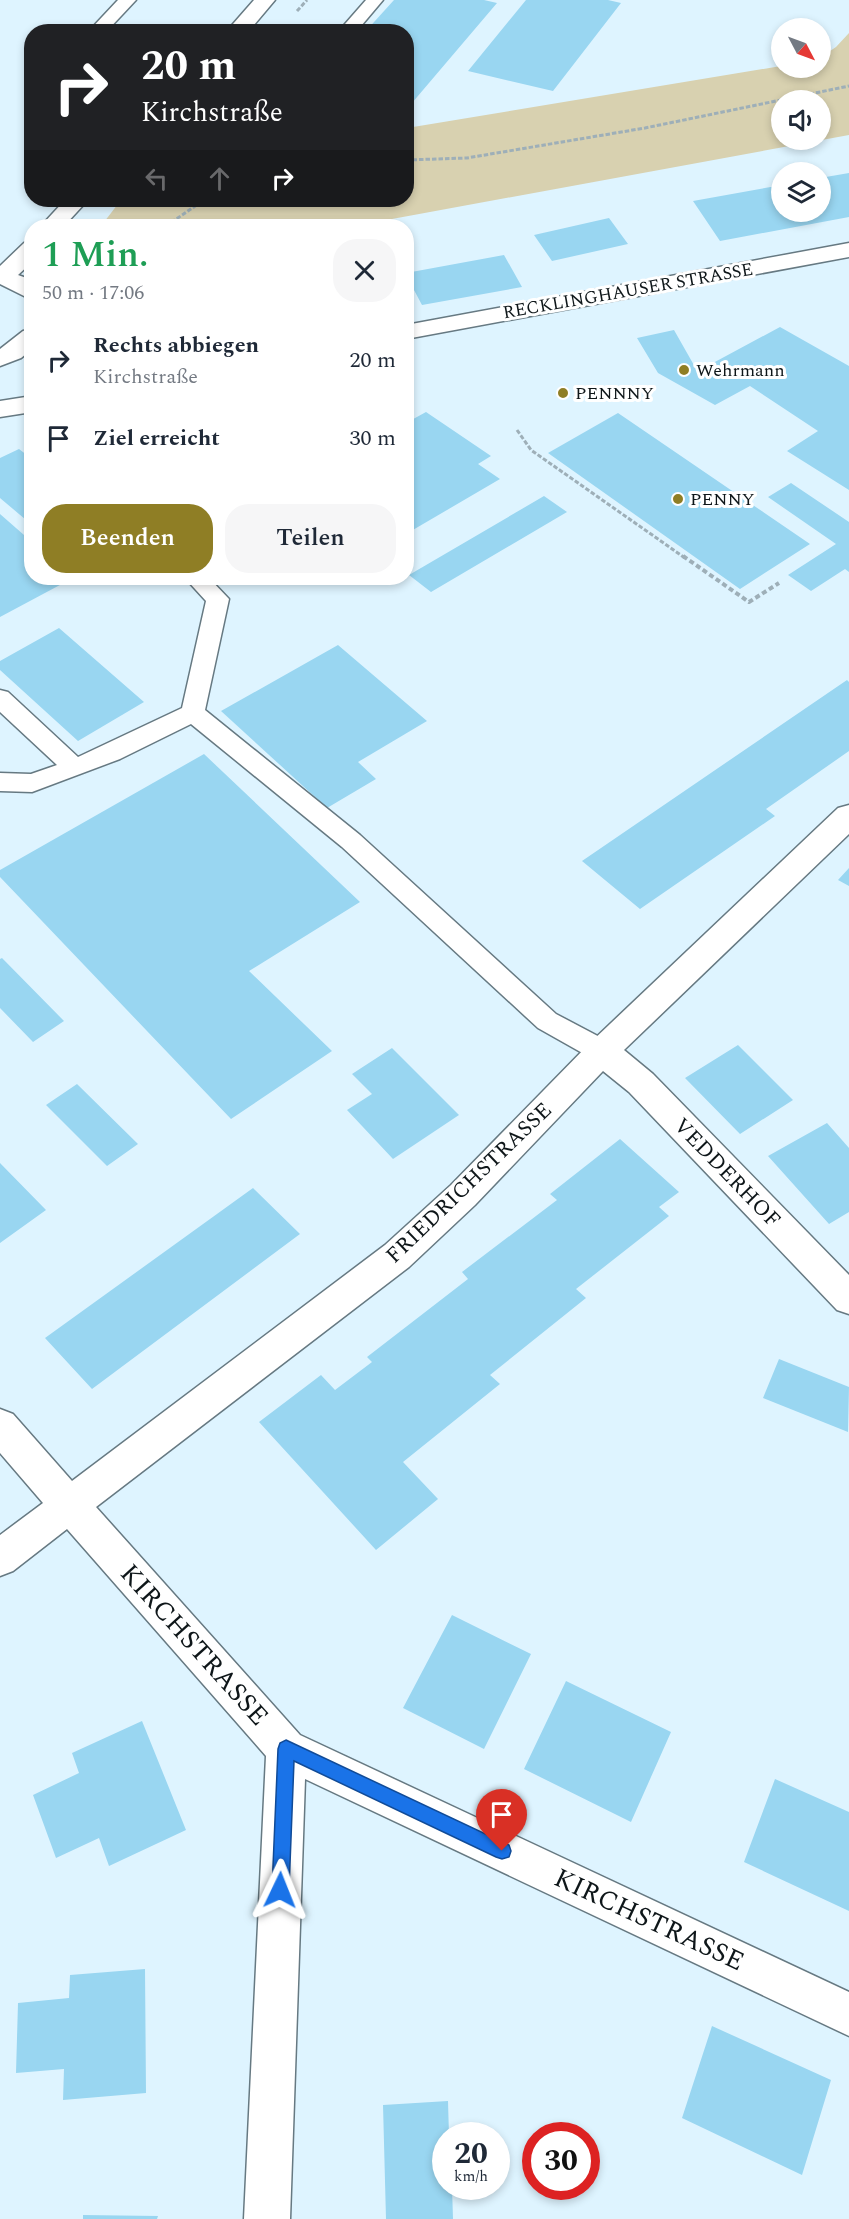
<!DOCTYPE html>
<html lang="de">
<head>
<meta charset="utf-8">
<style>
	:root { --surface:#fff; --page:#f6f6f7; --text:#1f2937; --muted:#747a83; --accent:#8f7e25 }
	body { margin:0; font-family:Spectral,serif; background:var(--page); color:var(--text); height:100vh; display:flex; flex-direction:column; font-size:22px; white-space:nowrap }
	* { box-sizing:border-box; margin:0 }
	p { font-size:20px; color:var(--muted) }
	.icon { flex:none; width:33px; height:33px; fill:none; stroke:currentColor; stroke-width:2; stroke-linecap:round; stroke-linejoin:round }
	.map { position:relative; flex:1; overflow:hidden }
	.details { position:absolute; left:24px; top:219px; width:390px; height:366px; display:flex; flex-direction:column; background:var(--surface); border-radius:24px; box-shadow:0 3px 9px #0003 }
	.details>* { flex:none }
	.top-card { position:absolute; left:24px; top:24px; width:390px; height:183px; border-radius:24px; box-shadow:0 3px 9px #0003; background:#202124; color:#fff; overflow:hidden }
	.needle { width:39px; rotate:131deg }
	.tools { position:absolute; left:771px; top:18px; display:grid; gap:12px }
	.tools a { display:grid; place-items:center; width:60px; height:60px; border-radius:50%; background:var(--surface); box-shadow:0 3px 9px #0003; font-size:30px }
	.speed { position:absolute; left:432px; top:2122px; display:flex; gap:12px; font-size:30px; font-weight:700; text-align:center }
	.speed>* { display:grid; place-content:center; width:78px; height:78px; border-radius:50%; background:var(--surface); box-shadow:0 3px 9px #0003; line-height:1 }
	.speed small { font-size:15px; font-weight:400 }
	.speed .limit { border:9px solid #d22; background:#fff; color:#111 }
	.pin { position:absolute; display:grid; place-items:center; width:51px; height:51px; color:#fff; margin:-62px -26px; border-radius:50% 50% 50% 0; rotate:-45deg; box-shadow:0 0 6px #0007 }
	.pin .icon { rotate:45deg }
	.me { position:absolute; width:66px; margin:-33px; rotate:2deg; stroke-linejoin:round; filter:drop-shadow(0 0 4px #0008) }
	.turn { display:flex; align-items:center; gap:21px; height:126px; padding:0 18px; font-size:27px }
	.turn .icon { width:78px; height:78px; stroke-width:2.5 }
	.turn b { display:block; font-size:42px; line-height:51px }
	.lanes { display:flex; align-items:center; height:57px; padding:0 18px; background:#0003; justify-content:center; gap:30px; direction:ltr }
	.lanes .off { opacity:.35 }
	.round { display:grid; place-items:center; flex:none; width:63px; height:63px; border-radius:24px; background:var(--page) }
	.headline { display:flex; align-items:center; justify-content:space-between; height:102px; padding:0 18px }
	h1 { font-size:36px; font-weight:600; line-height:45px; color:#1e9e55 }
	.cta { display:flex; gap:12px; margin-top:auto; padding:12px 18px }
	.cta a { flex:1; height:69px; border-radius:24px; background:var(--accent); color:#fff; font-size:24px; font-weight:600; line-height:69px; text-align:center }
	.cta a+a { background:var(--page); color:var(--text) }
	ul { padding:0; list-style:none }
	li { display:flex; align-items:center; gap:18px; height:78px; padding:0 18px }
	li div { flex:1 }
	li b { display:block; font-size:22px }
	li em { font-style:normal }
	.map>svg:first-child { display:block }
	.green { fill:#d8d1b0; fill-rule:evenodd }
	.building { fill:#99d6f1 }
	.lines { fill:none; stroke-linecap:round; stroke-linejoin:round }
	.lane-casing { stroke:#667982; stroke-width:3 }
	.street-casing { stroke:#667982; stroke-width:3 }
	.secondary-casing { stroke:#667982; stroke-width:3 }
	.path-far1 { stroke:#9eafb8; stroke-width:3; stroke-dasharray:4.5 2; stroke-linecap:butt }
	.path { stroke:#9eafb8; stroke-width:4; stroke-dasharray:5 3; stroke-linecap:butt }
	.lane { fill:#fff; fill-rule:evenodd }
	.street { fill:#fff; fill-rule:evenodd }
	.secondary { fill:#fff; fill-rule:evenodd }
	.route { fill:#1a73e8; stroke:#114b97; stroke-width:1.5 }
	.poi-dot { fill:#8f7e25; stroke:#fff; stroke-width:2 }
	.labels { text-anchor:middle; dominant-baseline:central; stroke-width:6; stroke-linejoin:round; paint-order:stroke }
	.far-street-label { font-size:18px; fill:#0e1619; stroke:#fff }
	.far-poi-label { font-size:18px; fill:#0e1619; stroke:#fff; text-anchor:start }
	.street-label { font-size:22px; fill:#0e1619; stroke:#fff }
	.near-street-label { font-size:27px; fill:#0e1619; stroke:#fff }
</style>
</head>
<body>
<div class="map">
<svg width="849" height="2219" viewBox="0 0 849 2219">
	<rect width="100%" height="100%" fill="#def4ff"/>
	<path class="green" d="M 849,33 L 849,135 L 354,226 L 101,226 L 121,200 L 406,200 L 407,128 L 781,66 L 820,68 L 821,57 L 836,47 ZM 782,100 L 820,100 L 820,140 L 782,140 Z"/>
	<path class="building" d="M 394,0 L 484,0 L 497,3 L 406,110 L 406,32 L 365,32 Z
		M 526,0 L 608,0 L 621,3 L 553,91 L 468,71 Z
		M 849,173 L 849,217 L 720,241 L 693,201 L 782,185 L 782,212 L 820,212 L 820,178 Z
		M 609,218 L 628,244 L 552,261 L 534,235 Z
		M 504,255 L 522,287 L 422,305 L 406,275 L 406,273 Z
		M 780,327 L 849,366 L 849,490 L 787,451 L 818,431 L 750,386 L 715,405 L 658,373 L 637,338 L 674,330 L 695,367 L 700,370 Z
		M 426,412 L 491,456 L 478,464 L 500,479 L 406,534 L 406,423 Z
		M 618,413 L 810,544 L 740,589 L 548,453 Z
		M 19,449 L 32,459 L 32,525 L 0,498 L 0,458 Z
		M 791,483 L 849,522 L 849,572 L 845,569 L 811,591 L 788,575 L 836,544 L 768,497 Z
		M 544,496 L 567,512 L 431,592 L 409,575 Z
		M 0,514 L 32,542 L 32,578 L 73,578 L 0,617 Z
		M 59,628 L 144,702 L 78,741 L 0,670 L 0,661 Z
		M 338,645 L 427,721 L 358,762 L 376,779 L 327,808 L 221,711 Z
		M 847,680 L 849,682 L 849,751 L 766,809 L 775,816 L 640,909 L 582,861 Z
		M 204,754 L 360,902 L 249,971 L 332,1051 L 231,1119 L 0,877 L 0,870 Z
		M 849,868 L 849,886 L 838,880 Z
		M 2,958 L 64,1021 L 33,1042 L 0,1008 L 0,959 Z
		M 738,1045 L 793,1100 L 740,1134 L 685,1078 Z
		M 392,1048 L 459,1115 L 393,1159 L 347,1110 L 372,1094 L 352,1074 Z
		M 77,1084 L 138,1144 L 107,1166 L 46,1105 Z
		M 827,1123 L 849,1148 L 849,1212 L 829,1224 L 768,1156 Z
		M 620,1139 L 679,1192 L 659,1207 L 669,1216 L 576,1289 L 586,1298 L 490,1375 L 500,1384 L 403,1462 L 438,1499 L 376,1550 L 259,1422 L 321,1375 L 335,1390 L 372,1362 L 367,1357 L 468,1279 L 462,1272 L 557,1200 L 550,1194 Z
		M 0,1163 L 46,1210 L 0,1243 Z
		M 253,1188 L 300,1234 L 92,1389 L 45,1338 Z
		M 779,1359 L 849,1387 L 848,1432 L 763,1398 Z
		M 452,1615 L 531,1654 L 484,1749 L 403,1708 Z
		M 566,1681 L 671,1732 L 631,1822 L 524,1769 Z
		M 142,1721 L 186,1830 L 109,1866 L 99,1838 L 56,1858 L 33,1795 L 79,1773 L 72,1753 Z
		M 775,1779 L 849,1812 L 849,1911 L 744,1862 Z
		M 145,1969 L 146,2093 L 63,2100 L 64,2069 L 16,2073 L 18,2003 L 69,1998 L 70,1975 Z
		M 712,2026 L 831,2080 L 802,2175 L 682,2118 Z
		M 448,2101 L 449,2136 L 446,2136 L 446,2187 L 452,2187 L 453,2219 L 386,2219 L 383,2105 Z
		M 83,2215 L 158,2216 L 157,2219 L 83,2219 Z"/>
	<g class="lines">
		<defs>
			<path id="lane" d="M 118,0 L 136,0 L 106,32 L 88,32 Z
				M 366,0 L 383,0 L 356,32 L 338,32 Z
				M 185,578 L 209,578 L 229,599 L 205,710 L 360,835 L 556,1014 L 611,1043 L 615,1051 L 611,1059 L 602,1062 L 593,1059 L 538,1028 L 342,847 L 191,724 L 120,759 L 32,792 L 0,791 L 0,773 L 31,774 L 57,765 L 0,712 L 0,690 L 8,692 L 78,757 L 182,708 L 206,601 Z"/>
			<path id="street" d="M 32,396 L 32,412 L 0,417 L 0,401 Z
				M 849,805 L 849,834 L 624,1050 L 653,1074 L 849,1275 L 849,1314 L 837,1310 L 629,1092 L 603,1071 L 475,1205 L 409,1267 L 96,1507 L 300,1735 L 849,1992 L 849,2036 L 305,1779 L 290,2219 L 244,2219 L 266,1756 L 67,1529 L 13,1571 L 0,1576 L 0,1535 L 43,1503 L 0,1453 L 0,1409 L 13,1414 L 72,1481 L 385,1245 L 451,1185 L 591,1042 L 838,808 Z"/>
			<path id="secondary" d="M 254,0 L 275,0 L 248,32 L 226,32 Z
				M 65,200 L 88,200 L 64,226 L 41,226 Z
				M 32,241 L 32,262 L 18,275 L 32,280 L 32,300 L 0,284 L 0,266 L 24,243 Z
				M 849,243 L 849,257 L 406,339 L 406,325 Z
				M 32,329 L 32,349 L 21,358 L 0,366 L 0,349 L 23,331 Z"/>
		</defs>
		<use href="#lane" class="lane-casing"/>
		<use href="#street" class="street-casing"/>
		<use href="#secondary" class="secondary-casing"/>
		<path class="path-far1" d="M 297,11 L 307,0
			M 406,160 L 467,158 L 645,128 L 849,86
			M 166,226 L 204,200
			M 517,430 L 531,450 L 685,558"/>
		<path class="path" d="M 683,556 L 749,602 L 779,583"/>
		<use href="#lane" class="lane"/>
		<use href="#street" class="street"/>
		<use href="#secondary" class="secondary"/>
	</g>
	<path class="route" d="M 286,1740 L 509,1845 L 511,1851 L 509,1857 L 502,1859 L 496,1857 L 294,1761 L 289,1890 L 286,1896 L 280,1898 L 274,1896 L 272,1890 L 278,1749 L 280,1743 Z"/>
	<g class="poi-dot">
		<circle cx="684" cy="370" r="6"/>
		<circle cx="563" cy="393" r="6"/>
		<circle cx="678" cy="499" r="6"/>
	</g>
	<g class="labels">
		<g class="far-street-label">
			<text transform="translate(628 291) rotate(-10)">RECKLINGHAUSER STRASSE</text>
		</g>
		<g class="far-poi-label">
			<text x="696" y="370">Wehrmann</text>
			<text x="575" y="393">PENNNY</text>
			<text x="690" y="499">PENNY</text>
		</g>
		<g class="street-label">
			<text transform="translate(727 1173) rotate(46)">VEDDERHOF</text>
			<text transform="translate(469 1183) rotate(-44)">FRIEDRICHSTRASSE</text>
		</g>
		<g class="near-street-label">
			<text transform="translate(194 1645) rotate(48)">KIRCHSTRASSE</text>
			<text transform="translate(649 1920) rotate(25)">KIRCHSTRASSE</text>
		</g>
	</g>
</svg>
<div class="tools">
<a><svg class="needle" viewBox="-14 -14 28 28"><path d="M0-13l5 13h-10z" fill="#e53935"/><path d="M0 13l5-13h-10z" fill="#747a83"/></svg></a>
<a><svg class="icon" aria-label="sound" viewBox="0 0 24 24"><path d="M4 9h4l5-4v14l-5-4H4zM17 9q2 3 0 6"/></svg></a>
<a><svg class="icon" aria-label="layers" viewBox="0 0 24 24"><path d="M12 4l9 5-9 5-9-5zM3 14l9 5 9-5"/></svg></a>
</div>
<div class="speed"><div>20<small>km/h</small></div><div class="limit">30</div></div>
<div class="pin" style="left:502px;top:1851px;background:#d93025"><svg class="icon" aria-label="arrive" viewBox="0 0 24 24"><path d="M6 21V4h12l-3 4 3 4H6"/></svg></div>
<svg class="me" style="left:280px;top:1890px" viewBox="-20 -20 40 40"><path d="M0-17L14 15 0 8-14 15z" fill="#1a73e8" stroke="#fff" stroke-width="4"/></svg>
<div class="top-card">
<div class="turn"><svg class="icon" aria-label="right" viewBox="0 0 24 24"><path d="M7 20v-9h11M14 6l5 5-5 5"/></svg><div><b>20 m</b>Kirchstraße</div></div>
<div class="lanes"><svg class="icon off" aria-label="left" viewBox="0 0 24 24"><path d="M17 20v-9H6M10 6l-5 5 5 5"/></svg><svg class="icon off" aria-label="ahead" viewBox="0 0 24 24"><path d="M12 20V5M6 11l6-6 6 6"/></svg><svg class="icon" aria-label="right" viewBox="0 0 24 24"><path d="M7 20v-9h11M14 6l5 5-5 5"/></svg></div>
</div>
<section class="details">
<div class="headline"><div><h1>1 Min.</h1><p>50 m · 17:06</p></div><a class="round"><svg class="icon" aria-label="close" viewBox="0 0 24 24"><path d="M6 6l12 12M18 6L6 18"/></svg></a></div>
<ul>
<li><svg class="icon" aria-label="right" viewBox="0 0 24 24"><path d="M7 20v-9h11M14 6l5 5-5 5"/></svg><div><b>Rechts abbiegen</b><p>Kirchstraße</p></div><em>20 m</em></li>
<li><svg class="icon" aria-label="arrive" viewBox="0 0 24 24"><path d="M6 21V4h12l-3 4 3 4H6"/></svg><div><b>Ziel erreicht</b></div><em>30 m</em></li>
</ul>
<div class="cta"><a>Beenden</a><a>Teilen</a></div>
</section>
</div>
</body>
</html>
